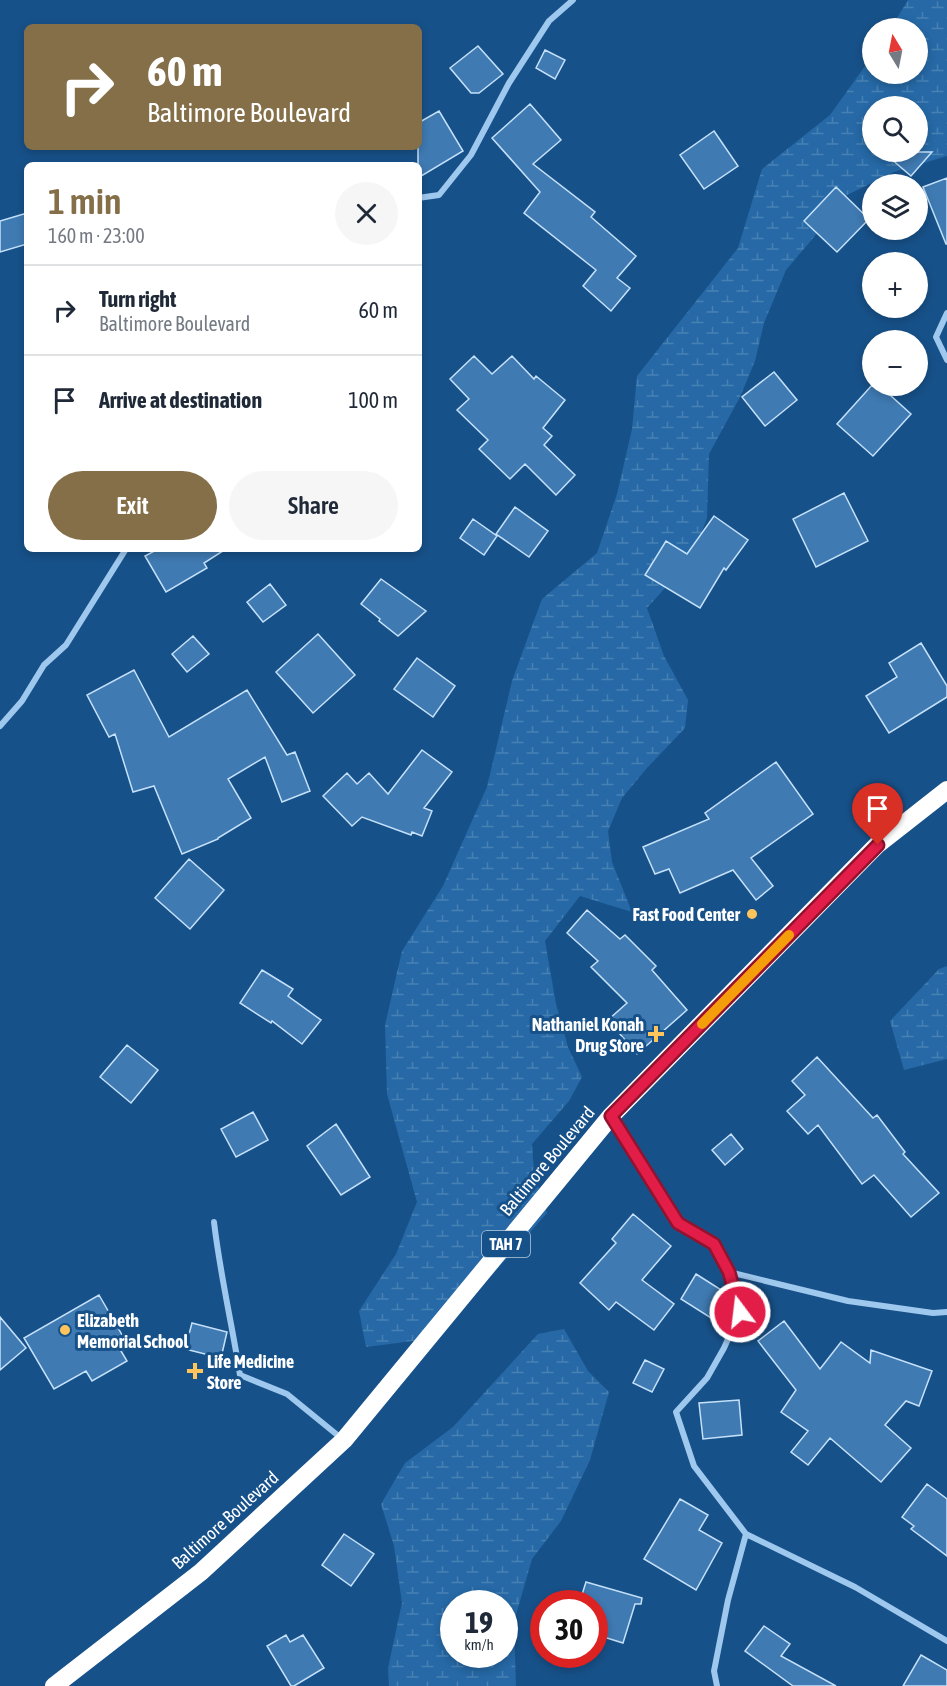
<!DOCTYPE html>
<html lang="en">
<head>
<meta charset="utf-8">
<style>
	:root { --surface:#fff; --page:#f6f6f7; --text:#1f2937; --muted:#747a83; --line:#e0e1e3; --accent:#846f48 }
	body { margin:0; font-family:"Asap Condensed",sans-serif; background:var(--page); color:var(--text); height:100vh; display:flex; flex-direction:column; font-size:22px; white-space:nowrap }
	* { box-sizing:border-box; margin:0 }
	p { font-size:20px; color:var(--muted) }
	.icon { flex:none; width:33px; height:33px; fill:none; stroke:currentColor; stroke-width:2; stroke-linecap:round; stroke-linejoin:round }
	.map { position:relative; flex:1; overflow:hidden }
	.side { position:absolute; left:24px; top:162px; width:398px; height:390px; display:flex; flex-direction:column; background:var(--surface); border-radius:9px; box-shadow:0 3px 9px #0003 }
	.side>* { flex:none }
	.banner { position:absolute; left:24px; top:24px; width:398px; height:126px; border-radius:9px; box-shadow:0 3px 9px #0003; background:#846f48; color:#fff; overflow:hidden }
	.needle { width:39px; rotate:350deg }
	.fabs { position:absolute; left:862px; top:18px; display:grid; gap:12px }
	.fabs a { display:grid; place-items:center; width:66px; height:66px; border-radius:50%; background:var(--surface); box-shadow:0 3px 9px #0003; font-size:30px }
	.speed { position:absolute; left:440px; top:1590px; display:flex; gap:12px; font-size:30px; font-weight:700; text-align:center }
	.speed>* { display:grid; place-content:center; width:78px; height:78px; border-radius:50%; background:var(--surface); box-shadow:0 3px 9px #0003; line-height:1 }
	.speed small { font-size:15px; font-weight:400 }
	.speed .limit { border:9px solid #d22; background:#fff; color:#111 }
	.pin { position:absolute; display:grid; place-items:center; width:51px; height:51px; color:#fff; margin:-62px -26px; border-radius:50% 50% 50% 0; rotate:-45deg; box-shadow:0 0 6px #0007 }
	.pin .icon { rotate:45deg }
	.me { position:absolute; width:66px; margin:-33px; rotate:345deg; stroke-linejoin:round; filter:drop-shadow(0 0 4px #0008) }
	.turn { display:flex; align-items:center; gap:21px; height:126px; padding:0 24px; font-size:27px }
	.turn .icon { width:78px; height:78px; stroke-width:2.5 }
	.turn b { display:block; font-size:42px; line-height:51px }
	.round { display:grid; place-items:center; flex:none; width:63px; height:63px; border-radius:32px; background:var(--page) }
	.headline { display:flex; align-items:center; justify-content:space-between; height:102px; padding:0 24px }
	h1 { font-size:36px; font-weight:600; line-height:45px; color:var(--accent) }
	.cta { display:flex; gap:12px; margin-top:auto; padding:12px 24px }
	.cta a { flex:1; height:69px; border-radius:36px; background:var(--accent); color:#fff; font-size:24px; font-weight:600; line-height:69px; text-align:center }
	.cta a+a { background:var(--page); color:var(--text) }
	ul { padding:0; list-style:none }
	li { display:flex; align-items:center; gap:18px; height:90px; padding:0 24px; border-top:2px solid var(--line) }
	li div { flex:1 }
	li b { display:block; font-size:22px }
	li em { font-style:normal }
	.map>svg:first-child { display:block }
	.wetland { fill:url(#wetland-marsh); fill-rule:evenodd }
	.building { fill:#3f7ab2; stroke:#c5e1fa; stroke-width:1.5 }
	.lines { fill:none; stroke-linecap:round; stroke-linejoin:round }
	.street { stroke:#9fc8ee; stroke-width:6 }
	.highway { stroke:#fff; stroke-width:18 }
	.route-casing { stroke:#92132f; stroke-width:15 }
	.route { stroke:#e11d48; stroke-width:10 }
	.slow { stroke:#f59e0b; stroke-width:10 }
	.poi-dot { fill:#ffc55c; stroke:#175189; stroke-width:2 }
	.labels { text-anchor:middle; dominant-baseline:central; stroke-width:6; stroke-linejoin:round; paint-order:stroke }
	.shield { fill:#175189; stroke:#b9cbdc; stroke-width:1.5 }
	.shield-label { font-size:16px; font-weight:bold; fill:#fff }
	.poi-label { font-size:18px; font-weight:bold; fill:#fff; stroke:#175189; text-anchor:end }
	.street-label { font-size:18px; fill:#fff; stroke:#175189 }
</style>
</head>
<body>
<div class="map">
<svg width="947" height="1686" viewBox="0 0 947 1686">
	<defs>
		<pattern id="wetland-marsh" width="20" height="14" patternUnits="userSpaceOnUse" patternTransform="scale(1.5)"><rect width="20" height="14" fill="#2669a6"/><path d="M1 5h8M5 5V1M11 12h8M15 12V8" fill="none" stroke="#4780b3"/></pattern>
	</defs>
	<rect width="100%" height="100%" fill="#175189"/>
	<path class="wetland" d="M 908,0 L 947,0 L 947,156 L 894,172 L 839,199 L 814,237 L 786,270 L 764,323 L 755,361 L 740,397 L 709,454 L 707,518 L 692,558 L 647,608 L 664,656 L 688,700 L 685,728 L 647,768 L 622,798 L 608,831 L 612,862 L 632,912 L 580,896 L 545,941 L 556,1004 L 568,1047 L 582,1077 L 569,1101 L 532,1144 L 534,1173 L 547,1213 L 436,1338 L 366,1347 L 359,1311 L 396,1254 L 417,1202 L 387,1094 L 385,1025 L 402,951 L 443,886 L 487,787 L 512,681 L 542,599 L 597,553 L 617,494 L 632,429 L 637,376 L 738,248 L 762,169 L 830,115 L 873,55 L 873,74 L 918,74 L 918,28 L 891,28 ZM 873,106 L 918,106 L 918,152 L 873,152 Z
		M 947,966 L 947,1059 L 904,1070 L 890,1021 L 939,969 Z
		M 564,1329 L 588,1371 L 609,1392 L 590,1460 L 561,1521 L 532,1559 L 514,1622 L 516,1686 L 389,1686 L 388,1668 L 402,1603 L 394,1546 L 381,1504 L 405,1463 L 453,1427 L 538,1334 ZM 453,1604 L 504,1604 L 504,1654 L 453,1654 Z"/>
	<path class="building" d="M 478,46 L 503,74 L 479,93 L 471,93 L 450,68 Z
		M 545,50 L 565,60 L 555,79 L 536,68 Z
		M 530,104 L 561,140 L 533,164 L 595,212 L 591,217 L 636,256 L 617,278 L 630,288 L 611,311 L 583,286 L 596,270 L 524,213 L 540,192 L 492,138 Z
		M 439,111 L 463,151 L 418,178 L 418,123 Z
		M 714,131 L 738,166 L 704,189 L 680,155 Z
		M 883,152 L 932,152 L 911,176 Z
		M 947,178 L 947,244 L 946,244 L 923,187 Z
		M 836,187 L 869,219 L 837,252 L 804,221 Z
		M 27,213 L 27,244 L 0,252 L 0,221 Z
		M 474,356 L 492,374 L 512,356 L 534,379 L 536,376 L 565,400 L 543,428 L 552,436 L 544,445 L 575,475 L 556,495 L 525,464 L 510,479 L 479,449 L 488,440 L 457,410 L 469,399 L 450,379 Z
		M 774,372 L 797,400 L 765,426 L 742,397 Z
		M 873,384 L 880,386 L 911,414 L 873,456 L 837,424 Z
		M 844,493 L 868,541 L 816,567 L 793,519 Z
		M 515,507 L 548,531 L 529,557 L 496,534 Z
		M 714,516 L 748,540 L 726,570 L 724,568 L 700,608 L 645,575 L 666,541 L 687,554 Z
		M 473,519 L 497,536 L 484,555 L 460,538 Z
		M 158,549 L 226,549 L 204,563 L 207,568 L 166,592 L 145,556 Z
		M 381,579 L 426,611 L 398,636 L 379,621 L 380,619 L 361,604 Z
		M 270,584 L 286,605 L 263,622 L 247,602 Z
		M 318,634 L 355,675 L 313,713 L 276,672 Z
		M 193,636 L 209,654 L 187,672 L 172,654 Z
		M 921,643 L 947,686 L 947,697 L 889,733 L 866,696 L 897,677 L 889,663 Z
		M 417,658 L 455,686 L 433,717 L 394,689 Z
		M 134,670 L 169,737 L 247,690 L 287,755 L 295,752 L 310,791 L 282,802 L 265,757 L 228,779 L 251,818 L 218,838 L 218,839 L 182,854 L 154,786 L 133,792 L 115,734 L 109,737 L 87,695 Z
		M 422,750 L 452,772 L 424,808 L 432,811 L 422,836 L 412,832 L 411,835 L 362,817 L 352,826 L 323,796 L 347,773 L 357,784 L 369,773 L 388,794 Z
		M 776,762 L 813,814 L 751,858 L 773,886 L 756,900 L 733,870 L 680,893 L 669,869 L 655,874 L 643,847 L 709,819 L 705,813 Z
		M 189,859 L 224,890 L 190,929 L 155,898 Z
		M 587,910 L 620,939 L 625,935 L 656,966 L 652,970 L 687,1010 L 637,1054 L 608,1020 L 627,1003 L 591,967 L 598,961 L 567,933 Z
		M 262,970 L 293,989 L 288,996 L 321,1020 L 302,1044 L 272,1021 L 271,1023 L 240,1003 Z
		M 127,1045 L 158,1070 L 131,1103 L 100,1077 Z
		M 817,1057 L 873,1118 L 877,1115 L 905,1152 L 903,1154 L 939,1193 L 911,1217 L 874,1175 L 862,1184 L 818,1125 L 808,1134 L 787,1111 L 805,1095 L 792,1081 Z
		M 253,1112 L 268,1140 L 236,1157 L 221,1129 Z
		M 336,1124 L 370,1177 L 341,1195 L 307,1146 Z
		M 731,1134 L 743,1149 L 725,1165 L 712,1150 Z
		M 633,1214 L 671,1246 L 642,1280 L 674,1304 L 654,1330 L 616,1302 L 609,1310 L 580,1283 L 616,1243 L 612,1239 Z
		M 696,1274 L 726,1293 L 711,1318 L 681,1299 Z
		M 99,1295 L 129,1347 L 121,1351 L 127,1361 L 92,1381 L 86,1371 L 54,1389 L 24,1338 Z
		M 0,1317 L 26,1348 L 0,1370 Z
		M 784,1321 L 820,1369 L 841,1342 L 870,1363 L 871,1350 L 932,1371 L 919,1406 L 906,1401 L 885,1425 L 911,1448 L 881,1482 L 830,1438 L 808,1465 L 791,1452 L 808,1431 L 781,1412 L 796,1390 L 758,1341 Z
		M 192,1323 L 227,1332 L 221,1358 L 185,1349 Z
		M 645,1360 L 664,1369 L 652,1392 L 633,1383 Z
		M 739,1400 L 742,1435 L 703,1439 L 699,1403 Z
		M 927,1484 L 947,1499 L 947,1556 L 911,1529 L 914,1526 L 902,1517 Z
		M 680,1499 L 708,1515 L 699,1530 L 722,1543 L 696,1590 L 644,1559 Z
		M 344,1534 L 374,1554 L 351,1586 L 322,1565 Z
		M 586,1582 L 642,1598 L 641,1604 L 635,1604 L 623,1643 L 594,1634 L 594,1604 L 579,1604 Z
		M 764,1626 L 790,1644 L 781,1656 L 836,1686 L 793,1686 L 745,1651 Z
		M 286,1635 L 290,1642 L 303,1635 L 324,1668 L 294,1686 L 291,1686 L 267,1646 Z
		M 921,1655 L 947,1670 L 947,1686 L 903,1686 Z"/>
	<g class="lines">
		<path class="street" d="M 418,198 L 439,195 L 471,155 L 509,83 L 549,21 L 573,0
			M 947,313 L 936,337 L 947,360
			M 0,726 L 22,701 L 44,665 L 66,645 L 126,549
			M 613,1119 L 678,1223 L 714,1244 L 729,1272 L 740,1312 L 724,1348 L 707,1378 L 676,1412 L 694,1466 L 746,1534 L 855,1587 L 947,1641
			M 214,1222 C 220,1274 232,1324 240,1375 L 287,1394 L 341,1438
			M 729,1272 L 848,1301 L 933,1313 L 947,1312
			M 717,1686 L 714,1671 L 728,1600 L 746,1534"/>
		<path class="highway" d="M 54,1686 L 201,1572 L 344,1440 L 611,1116 L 877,845 L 947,790"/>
	</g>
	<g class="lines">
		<defs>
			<path id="route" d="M 740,1312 L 729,1272 L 714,1244 L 678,1223 L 611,1116 L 878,845"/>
		</defs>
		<use href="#route" class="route-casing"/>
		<use href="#route" class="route"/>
		<path class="slow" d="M 702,1024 L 789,935"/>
	</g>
	<g class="poi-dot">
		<circle cx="752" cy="914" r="6"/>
		<path d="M653 1025h6v6h6v6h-6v6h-6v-6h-6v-6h6z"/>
		<circle cx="65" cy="1330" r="6"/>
		<path d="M192 1362h6v6h6v6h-6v6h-6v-6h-6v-6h6z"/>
	</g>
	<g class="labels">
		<rect class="shield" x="482" y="1231" width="48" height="26" rx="4.5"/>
		<g class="shield-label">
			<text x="506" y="1244">TAH 7</text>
		</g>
		<g class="poi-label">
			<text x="740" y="914">Fast Food Center</text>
			<text x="644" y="1024">Nathaniel Konah<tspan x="644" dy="21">Drug Store</tspan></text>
			<text x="77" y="1320" text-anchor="start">Elizabeth<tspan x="77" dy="21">Memorial School</tspan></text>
			<text x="207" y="1361" text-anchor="start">Life Medicine<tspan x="207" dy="21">Store</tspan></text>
		</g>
		<g class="street-label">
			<text transform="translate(547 1161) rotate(-50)">Baltimore Boulevard</text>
			<text transform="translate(225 1520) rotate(-42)">Baltimore Boulevard</text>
		</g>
	</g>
</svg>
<div class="fabs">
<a><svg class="needle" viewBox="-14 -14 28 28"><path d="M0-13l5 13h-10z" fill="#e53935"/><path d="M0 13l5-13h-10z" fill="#747a83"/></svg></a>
<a><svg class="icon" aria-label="search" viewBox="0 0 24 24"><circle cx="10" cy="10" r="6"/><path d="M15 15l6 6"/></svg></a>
<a><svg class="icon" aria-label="layers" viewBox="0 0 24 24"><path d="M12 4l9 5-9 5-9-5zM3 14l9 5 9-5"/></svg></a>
<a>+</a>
<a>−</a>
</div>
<div class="speed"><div>19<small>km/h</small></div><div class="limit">30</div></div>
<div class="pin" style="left:878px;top:845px;background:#d93025"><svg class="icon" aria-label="arrive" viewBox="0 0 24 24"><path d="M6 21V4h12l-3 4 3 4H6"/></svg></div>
<svg class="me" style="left:740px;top:1312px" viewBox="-20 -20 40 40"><circle r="17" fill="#e11d48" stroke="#fff" stroke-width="3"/><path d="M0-11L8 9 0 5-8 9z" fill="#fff"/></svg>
<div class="banner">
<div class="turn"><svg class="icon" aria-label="right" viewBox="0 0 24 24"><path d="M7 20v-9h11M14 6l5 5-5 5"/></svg><div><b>60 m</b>Baltimore Boulevard</div></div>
</div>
<section class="side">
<div class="headline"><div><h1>1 min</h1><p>160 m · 23:00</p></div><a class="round"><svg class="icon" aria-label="close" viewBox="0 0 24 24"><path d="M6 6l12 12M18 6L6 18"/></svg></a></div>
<ul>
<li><svg class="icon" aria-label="right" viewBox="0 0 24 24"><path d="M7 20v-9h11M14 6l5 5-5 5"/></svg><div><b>Turn right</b><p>Baltimore Boulevard</p></div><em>60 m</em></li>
<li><svg class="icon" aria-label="arrive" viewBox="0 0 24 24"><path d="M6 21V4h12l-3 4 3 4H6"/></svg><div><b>Arrive at destination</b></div><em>100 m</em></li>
</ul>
<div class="cta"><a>Exit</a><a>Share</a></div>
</section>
</div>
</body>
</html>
